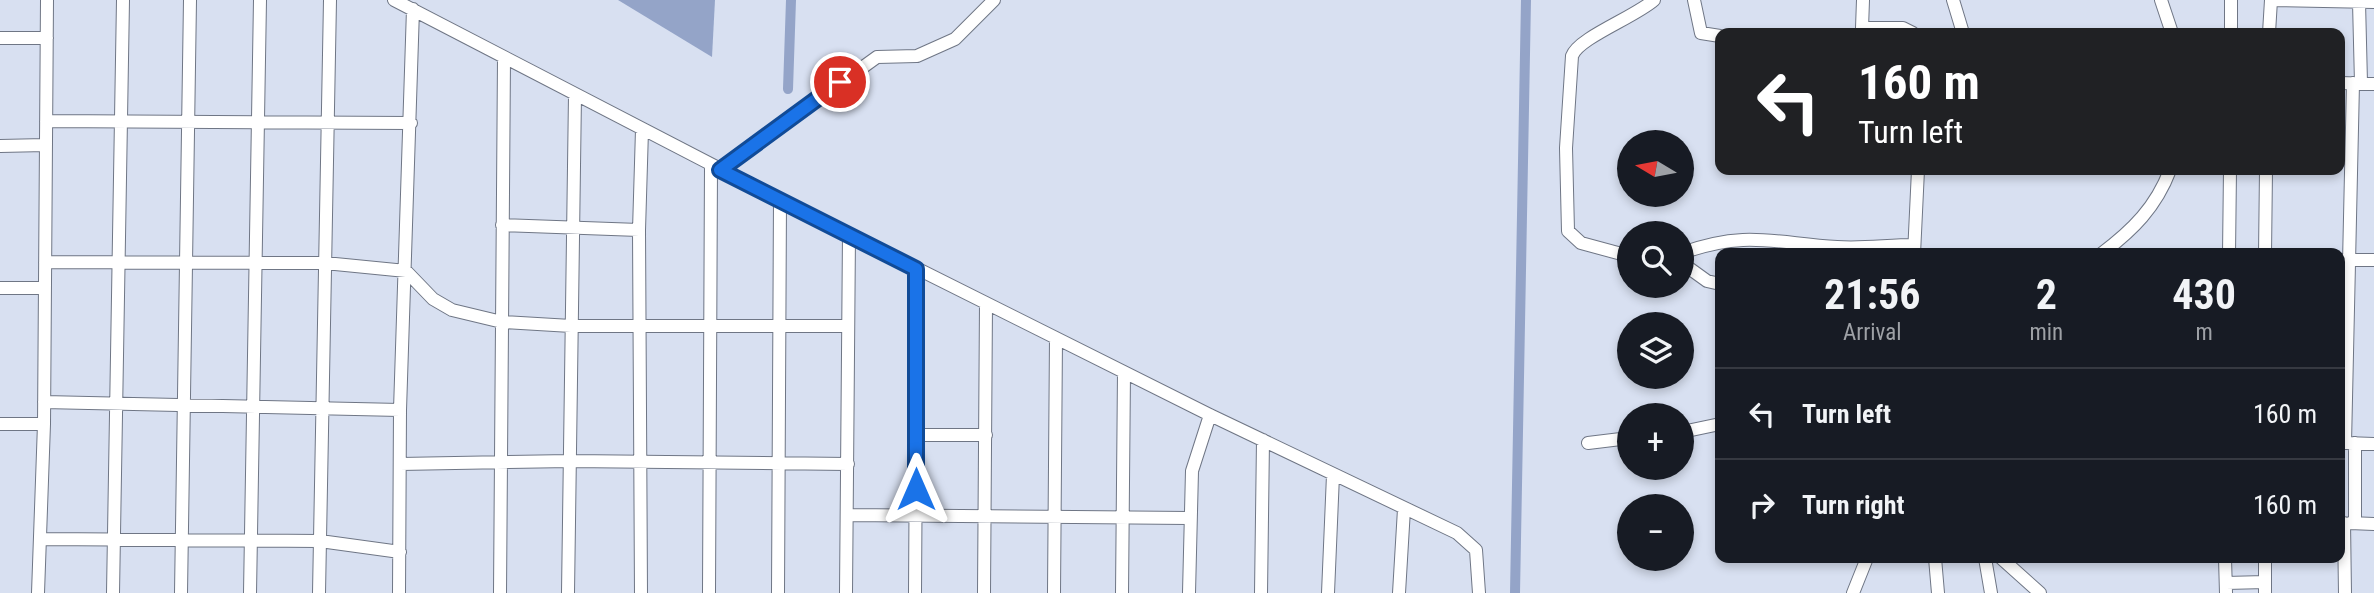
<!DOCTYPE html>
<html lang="en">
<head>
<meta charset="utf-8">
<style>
	:root { --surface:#171b24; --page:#20242c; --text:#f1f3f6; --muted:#9ea1a6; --line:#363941 }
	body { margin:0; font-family:"Roboto Condensed",sans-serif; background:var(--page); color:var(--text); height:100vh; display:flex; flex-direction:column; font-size:26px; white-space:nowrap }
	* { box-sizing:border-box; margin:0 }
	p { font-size:23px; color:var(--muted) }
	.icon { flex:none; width:38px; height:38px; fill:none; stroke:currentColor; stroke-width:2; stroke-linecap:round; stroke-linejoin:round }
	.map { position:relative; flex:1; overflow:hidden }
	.drawer { position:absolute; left:1715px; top:248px; width:630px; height:315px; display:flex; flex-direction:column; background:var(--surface); border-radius:14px; box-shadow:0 4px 10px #0003 }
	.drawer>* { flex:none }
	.guide { position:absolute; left:1715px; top:28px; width:630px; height:147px; border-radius:14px; box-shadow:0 4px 10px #0003; background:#202124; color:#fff; overflow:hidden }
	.needle { width:46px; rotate:280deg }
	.controls { position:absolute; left:1617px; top:130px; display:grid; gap:14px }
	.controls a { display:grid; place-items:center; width:77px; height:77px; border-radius:50%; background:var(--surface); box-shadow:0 4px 10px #0003; font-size:35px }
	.pin { position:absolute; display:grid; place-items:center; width:60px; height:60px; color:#fff; margin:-30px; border:4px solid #fff; border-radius:50%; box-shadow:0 2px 7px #0007 }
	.me { position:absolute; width:77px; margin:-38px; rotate:0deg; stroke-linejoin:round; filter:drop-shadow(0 0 5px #0008) }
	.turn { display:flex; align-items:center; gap:24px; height:147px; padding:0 28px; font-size:32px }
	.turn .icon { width:91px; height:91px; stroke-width:2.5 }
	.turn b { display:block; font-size:49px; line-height:60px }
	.eta { display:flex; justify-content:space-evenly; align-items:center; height:119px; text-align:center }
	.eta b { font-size:42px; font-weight:700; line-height:49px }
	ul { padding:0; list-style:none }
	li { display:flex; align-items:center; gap:21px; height:91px; padding:0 28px; border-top:2px solid var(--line) }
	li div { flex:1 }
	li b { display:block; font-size:26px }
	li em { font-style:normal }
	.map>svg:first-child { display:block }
	.water { fill:#94a4c8 }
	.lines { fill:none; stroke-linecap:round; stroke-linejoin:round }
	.canal { stroke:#94a4c8; stroke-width:10 }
	.minor-casing { stroke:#6f7685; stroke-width:14 }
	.minor { stroke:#fff; stroke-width:12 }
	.route-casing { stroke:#114b97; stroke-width:18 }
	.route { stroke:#1a73e8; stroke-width:12 }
</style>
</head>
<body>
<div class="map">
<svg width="2374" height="593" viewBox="0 0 2374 593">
	<rect width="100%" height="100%" fill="#d8e0f1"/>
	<path class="water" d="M 618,0 L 715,0 L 712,57 Z"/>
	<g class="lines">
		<path class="canal" d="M 788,89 L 791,0
			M 1515,593 L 1526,0"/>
		<defs>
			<path id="minor" d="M 394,0 L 780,200 L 1210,415 L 1457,533 L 1476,550 L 1479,593
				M 1694,0 L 1701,33 L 1720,36
				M 1863,0 L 1862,28 L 1903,28 L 1913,33
				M 1953,0 L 1963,33
				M 2161,0 L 2172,33
				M 2271,0 L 2374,2
				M 2359,2 L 2361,83
				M 2231,33 L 2231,0
				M 2269,33 L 2271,0
				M 0,38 L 47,38
				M 2340,83 L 2374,84
				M 46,121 L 411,123
				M 0,146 L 45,145
				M 720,170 L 877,57 L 917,56 L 955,39 L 994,0
				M 502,225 L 639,230
				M 1682,253 C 1746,230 1774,243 1837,247 C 1862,249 1888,245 1914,245
				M 1914,254 L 1918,170
				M 2101,254 C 2133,230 2156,207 2170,170
				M 2229,254 L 2230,170
				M 2265,254 L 2266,170
				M 1629,256 L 1581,243 L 1568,231 L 1566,148 L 1572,56 C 1578,38 1635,17 1654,0
				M 2340,260 L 2374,260
				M 45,262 L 325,263 L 406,271 L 433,299 L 452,310 L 502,322 L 571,326 L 848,326
				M 1682,263 L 1707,281 L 1720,284
				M 0,288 L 45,288
				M 44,402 L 400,410
				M 0,424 L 44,424
				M 1682,432 L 1720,424
				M 917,435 L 986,435
				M 1588,443 L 1629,438
				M 2345,443 L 2353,83
				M 2346,443 L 2374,444
				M 2355,443 L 2355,523
				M 400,464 L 570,461 L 848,464
				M 847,515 L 1189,518
				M 2344,523 L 2345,593
				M 2350,523 L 2374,524
				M 42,539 L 320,541 L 400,552
				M 1935,558 L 1938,593
				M 1985,558 L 1991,593
				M 2001,558 L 2040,593
				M 2225,558 L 2226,593
				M 2265,558 L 2265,593
				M 2226,583 L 2265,582
				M 38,593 L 44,424 L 47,0
				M 113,593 L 123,0
				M 181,593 L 190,0
				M 250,593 L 260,0
				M 319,593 L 330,0
				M 399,593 L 400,410 L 413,9
				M 500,593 L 504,58
				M 568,593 L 575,95
				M 641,593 L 639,230 L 642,130
				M 709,593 L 711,166
				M 778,593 L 780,200
				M 846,593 L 849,234
				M 915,593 L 917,269
				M 984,593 L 986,303
				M 1054,593 L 1056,338
				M 1122,593 L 1124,372
				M 1189,593 L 1192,471 L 1210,415
				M 1261,593 L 1263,440
				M 1328,593 L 1333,475
				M 1399,593 L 1404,509
				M 1853,593 L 1867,558"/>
		</defs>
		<use href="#minor" class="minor-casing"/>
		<use href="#minor" class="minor"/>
	</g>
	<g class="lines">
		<defs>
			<path id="route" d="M 840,82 L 720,170 L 916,269 L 916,489"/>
		</defs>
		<use href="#route" class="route-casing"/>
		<use href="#route" class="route"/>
	</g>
</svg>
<div class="controls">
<a><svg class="needle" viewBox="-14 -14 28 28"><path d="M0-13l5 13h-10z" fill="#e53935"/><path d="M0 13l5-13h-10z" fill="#9ea1a6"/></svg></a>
<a><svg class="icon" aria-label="search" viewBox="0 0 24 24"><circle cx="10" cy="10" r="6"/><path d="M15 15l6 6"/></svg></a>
<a><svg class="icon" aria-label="layers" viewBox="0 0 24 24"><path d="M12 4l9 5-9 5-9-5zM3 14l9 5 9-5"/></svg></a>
<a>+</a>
<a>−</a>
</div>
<div class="pin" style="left:840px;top:82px;background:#d93025"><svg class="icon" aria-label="arrive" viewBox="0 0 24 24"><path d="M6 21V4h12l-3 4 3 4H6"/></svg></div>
<svg class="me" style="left:916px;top:489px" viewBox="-20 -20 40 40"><path d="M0-17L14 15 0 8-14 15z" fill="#1a73e8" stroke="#fff" stroke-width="4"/></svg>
<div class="guide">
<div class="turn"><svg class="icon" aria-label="left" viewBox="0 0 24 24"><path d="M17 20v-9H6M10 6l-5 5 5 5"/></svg><div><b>160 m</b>Turn left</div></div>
</div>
<section class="drawer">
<div class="eta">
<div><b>21:56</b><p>Arrival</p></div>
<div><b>2</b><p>min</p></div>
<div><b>430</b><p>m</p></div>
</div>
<ul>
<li><svg class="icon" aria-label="left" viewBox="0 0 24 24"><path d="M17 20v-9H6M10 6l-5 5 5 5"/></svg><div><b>Turn left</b></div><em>160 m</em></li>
<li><svg class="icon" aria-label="right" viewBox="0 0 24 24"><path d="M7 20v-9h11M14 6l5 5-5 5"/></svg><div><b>Turn right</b></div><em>160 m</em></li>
</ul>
</section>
</div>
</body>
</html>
